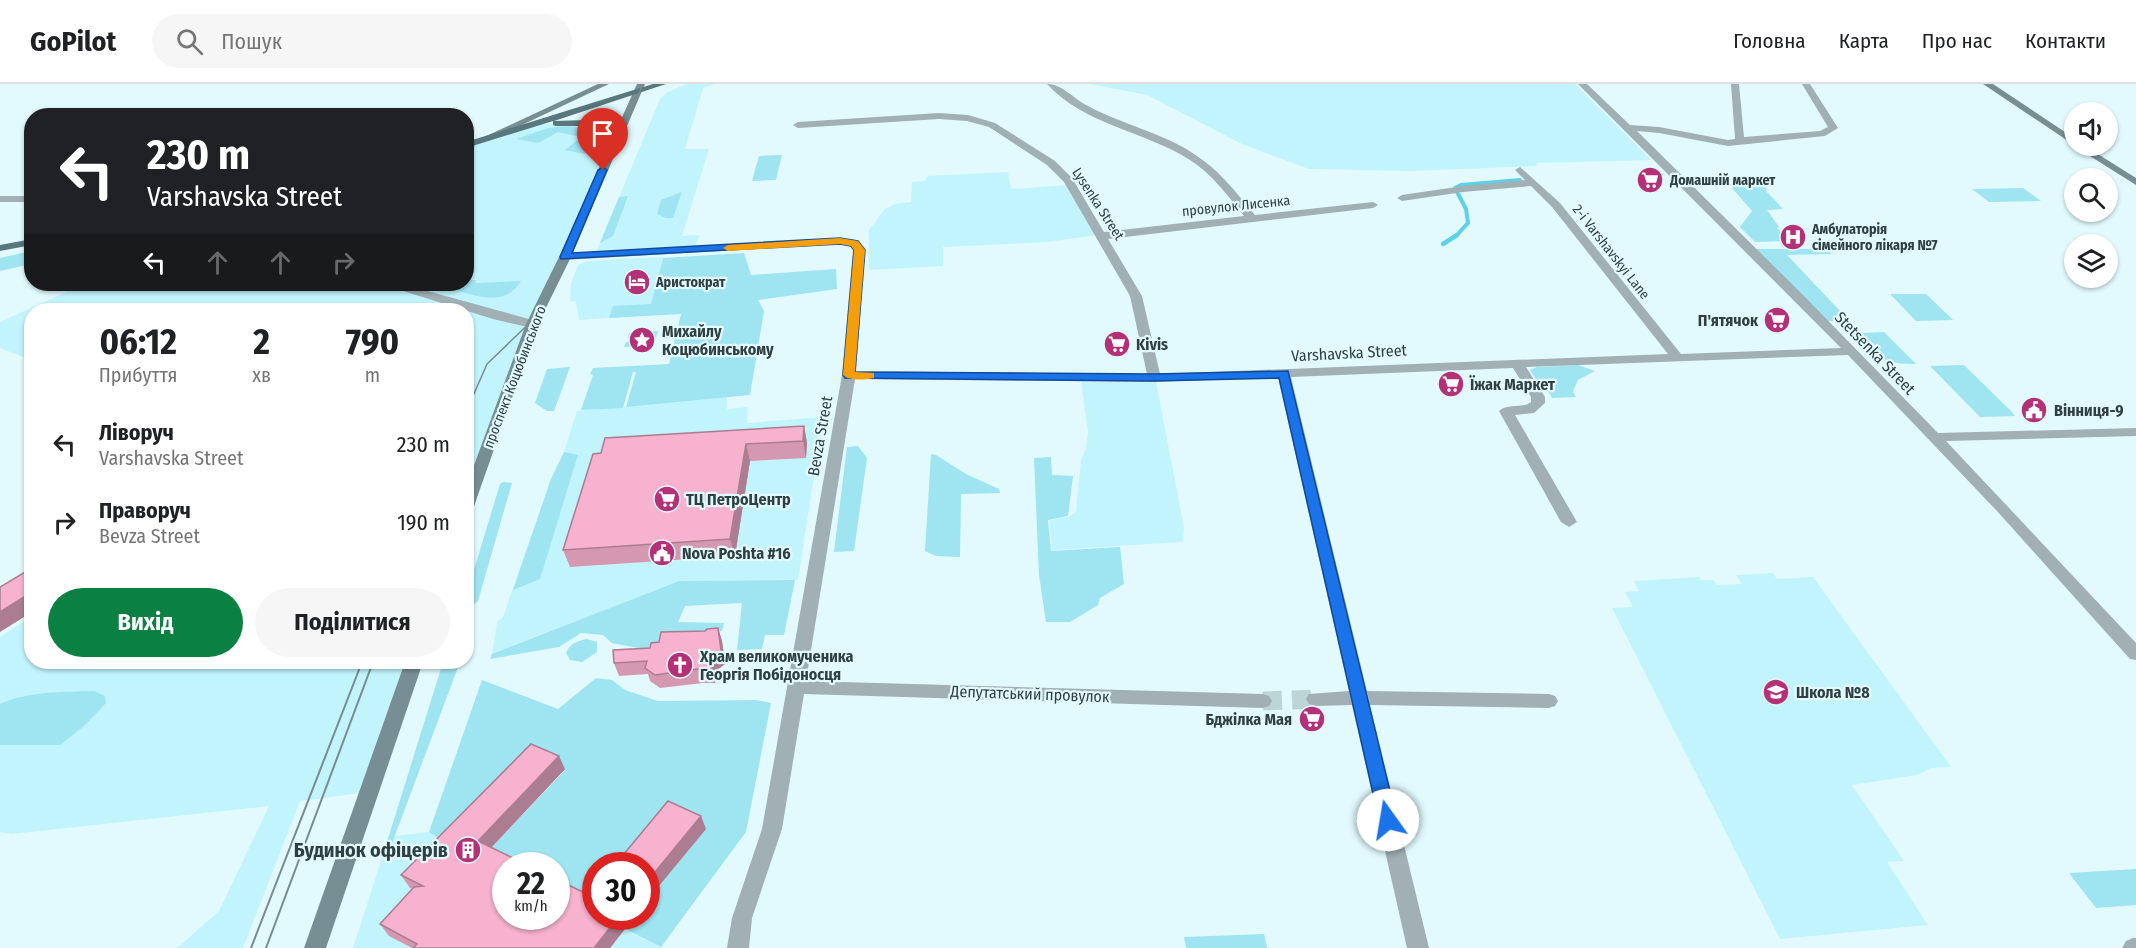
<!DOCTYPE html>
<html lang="uk">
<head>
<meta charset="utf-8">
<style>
	:root { --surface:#fff; --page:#f6f6f6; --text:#202124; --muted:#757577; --line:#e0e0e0; --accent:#0b8043 }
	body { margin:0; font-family:"Fira Sans Condensed",sans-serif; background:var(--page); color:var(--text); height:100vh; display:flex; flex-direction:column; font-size:22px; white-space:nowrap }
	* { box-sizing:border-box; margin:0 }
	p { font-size:20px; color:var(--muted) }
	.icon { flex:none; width:33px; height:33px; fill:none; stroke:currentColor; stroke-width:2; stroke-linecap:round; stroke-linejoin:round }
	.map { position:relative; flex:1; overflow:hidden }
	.panel { position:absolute; left:24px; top:219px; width:450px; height:366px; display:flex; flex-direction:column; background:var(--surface); border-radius:24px; box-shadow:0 2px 4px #0004 }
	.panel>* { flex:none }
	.banner { position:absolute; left:24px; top:24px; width:450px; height:183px; border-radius:24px; box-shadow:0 2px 4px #0004; background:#202124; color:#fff; overflow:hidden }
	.controls { position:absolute; left:2064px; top:18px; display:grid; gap:12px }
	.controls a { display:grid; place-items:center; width:54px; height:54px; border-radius:50%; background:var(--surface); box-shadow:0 2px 4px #0004; font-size:30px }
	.speed { position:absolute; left:492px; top:768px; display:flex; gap:12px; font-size:30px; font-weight:700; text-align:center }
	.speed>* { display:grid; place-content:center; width:78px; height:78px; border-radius:50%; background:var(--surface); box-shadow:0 2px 4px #0004; line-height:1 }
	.speed small { font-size:15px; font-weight:400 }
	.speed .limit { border:9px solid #d22; background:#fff; color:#111 }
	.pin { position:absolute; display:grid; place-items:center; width:51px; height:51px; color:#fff; margin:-62px -26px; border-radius:50% 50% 50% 0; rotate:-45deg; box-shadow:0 0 6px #0007 }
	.pin .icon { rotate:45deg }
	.me { position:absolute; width:66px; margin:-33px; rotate:347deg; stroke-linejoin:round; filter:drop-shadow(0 0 4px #0008) }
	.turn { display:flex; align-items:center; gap:21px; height:126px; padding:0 24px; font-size:27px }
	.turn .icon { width:78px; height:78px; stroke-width:2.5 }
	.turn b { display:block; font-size:42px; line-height:51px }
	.lanes { display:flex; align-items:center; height:57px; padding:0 24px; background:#0003; justify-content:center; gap:30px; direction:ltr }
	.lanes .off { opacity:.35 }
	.eta { display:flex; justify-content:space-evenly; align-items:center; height:102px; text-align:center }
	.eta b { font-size:36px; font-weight:700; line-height:42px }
	.cta { display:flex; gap:12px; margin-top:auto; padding:12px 24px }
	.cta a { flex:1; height:69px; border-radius:36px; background:var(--accent); color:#fff; font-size:24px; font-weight:700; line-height:69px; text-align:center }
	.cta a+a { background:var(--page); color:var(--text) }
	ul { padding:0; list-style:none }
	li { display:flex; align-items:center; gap:18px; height:78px; padding:0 24px }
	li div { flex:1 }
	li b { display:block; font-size:22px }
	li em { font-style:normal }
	header { display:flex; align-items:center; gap:36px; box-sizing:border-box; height:84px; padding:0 30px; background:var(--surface); border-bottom:2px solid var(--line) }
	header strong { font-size:28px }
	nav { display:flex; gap:33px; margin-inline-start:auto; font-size:21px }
	.search { width:420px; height:54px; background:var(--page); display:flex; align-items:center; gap:15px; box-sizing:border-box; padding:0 21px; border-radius:33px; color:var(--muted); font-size:22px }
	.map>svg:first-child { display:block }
	.built { fill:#c2f4fd }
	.green { fill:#9fe4f1 }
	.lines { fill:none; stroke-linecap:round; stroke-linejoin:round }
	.stream-far1 { stroke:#5dd2e6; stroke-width:4 }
	.stream { stroke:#5dd2e6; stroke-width:4.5 }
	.street-tunnel { stroke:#bed5d8; stroke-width:19; stroke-dasharray:19 10; stroke-linecap:butt }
	.street { fill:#a0b0b4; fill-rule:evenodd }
	.secondary { fill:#778f94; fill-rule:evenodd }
	.primary { fill:#59777d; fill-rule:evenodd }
	.tram-far1 { stroke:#798c8f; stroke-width:1.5 }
	.tram { stroke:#798c8f; stroke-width:2 }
	.wall { fill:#d499b1 }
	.shaded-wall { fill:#ac7d90 }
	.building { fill:#f6b2ce; stroke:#ac7d90; stroke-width:1.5 }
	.route { fill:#1a73e8; stroke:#114b97; stroke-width:1.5 }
	.slow { fill:#f59e0b }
	.labels { text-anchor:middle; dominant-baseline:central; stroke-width:4.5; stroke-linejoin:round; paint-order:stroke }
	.far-poi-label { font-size:14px; font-weight:bold; fill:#2f3f42; stroke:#e2fafe; text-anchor:start }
	.far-street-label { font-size:14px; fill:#2f3f42; stroke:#e2fafe }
	.poi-label { font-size:16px; font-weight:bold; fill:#2f3f42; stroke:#e2fafe; text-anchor:start }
	.street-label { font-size:16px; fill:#2f3f42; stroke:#e2fafe }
	.near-poi-label { font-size:20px; font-weight:bold; fill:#2f3f42; stroke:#e2fafe; text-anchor:end }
</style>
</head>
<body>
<header>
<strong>GoPilot</strong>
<div class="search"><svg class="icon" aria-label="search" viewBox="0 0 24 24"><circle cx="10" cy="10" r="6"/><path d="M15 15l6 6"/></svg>Пошук</div>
<nav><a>Головна</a><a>Карта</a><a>Про нас</a><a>Контакти</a></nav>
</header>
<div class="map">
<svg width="2136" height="864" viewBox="0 0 2136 864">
	<rect width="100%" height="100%" fill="#e2fafe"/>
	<path class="built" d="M 686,0 L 715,0 L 703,4 L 685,65 L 709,65 L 682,152 L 700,151 L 695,163 L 597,166 L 660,15 L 666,9 Z
		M 1090,0 L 1575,0 L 1651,76 L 1536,79 L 1537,82 L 1412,87 L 1309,85 L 1242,60 L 1147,11 Z
		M 577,38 L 616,54 L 532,240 L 497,232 L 391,200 L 466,200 L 467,61 L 529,41 Z
		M 1008,88 L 1011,105 L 1069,101 L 1098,151 L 1047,158 L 943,163 L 943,182 L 869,186 L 869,146 L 885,125 L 895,120 L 911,118 L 912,98 L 925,97 L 928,92 Z
		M 663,173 L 649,231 L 579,236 L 576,217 L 570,218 L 571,199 L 578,181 L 587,177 Z
		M 84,200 L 388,200 L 497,234 L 532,241 L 467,431 L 466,226 L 32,226 L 31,276 L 0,264 L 0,238 Z
		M 1081,298 L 1156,298 L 1184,444 L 1183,458 L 1052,466 L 1049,436 L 1068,433 L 1076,428 L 1081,376 L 1086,365 L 1088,348 Z
		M 727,313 L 727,325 L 748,323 L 747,339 L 823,333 L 798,496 L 679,497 L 492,570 L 497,538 L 503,533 L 551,395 L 564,368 L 577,327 Z
		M 1773,489 L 1777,495 L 1813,493 L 1951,683 L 1931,684 L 1917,691 L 1852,701 L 1904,777 L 1887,778 L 1928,841 L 1780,855 L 1612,524 L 1633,523 L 1625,508 L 1639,507 L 1634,497 L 1699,493 L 1701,496 L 1713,496 L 1717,501 L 1742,500 L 1736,491 Z
		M 31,533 L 32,578 L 415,578 L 369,708 L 300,717 L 243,864 L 177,864 L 219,827 L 269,722 L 11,750 L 0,748 L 0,553 Z
		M 429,748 L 450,762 L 506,832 L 599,833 L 662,864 L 353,864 L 386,761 L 391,762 L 395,752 Z"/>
	<path class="green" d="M 567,42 L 589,46 L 596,52 L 585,70 L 565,66 L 581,53 L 558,48 L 538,59 L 516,55 L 548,44 Z
		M 782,71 L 776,96 L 752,97 L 759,72 Z
		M 1738,93 L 1756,93 L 1767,105 L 1765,106 L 1783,125 L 1767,126 L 1779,143 L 1777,144 L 1790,157 L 1755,158 L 1740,143 L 1752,127 L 1732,104 L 1739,98 Z
		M 2023,104 L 2041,117 L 1989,118 L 1972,105 Z
		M 682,108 L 673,134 L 666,134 L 657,130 L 661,116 Z
		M 628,112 L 613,152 L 600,159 L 619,113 Z
		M 1755,165 L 1827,165 L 1832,170 L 1787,171 L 1861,249 L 1884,248 L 1916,280 C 1870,280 1866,267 1836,237 L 1827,237 Z
		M 31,167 L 31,180 L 0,187 L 0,174 Z
		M 744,169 L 751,191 L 836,185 L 837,205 L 758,216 L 764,227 L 750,311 L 626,323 L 636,288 L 633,288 L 623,324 L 581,326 L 593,291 L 590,290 L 593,284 L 669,280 L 681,230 L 609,234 L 613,222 L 651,220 L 663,174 Z
		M 467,196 L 476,196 L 475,199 L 521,197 C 502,228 466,208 439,200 L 466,200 Z
		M 1890,210 L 1926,210 L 1953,236 L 1916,237 Z
		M 658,247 L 654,261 L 624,263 L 626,258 L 633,257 L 634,254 L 628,254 L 629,249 Z
		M 1578,281 L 1595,287 L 1578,296 L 1573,307 L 1576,313 L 1552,314 L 1545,302 L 1540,302 L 1530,286 L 1537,283 Z
		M 1964,281 L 2012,328 L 2015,332 L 1980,333 L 1930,282 Z
		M 570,283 L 554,327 L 547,327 L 535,319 L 547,285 Z
		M 858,362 L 867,374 L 854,467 L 834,468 L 847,363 Z
		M 564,368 L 578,371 L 540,495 L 513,506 L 551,395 Z
		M 931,370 L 936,371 L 966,390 L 999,405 L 1000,409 L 961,410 L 960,473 L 936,472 L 925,467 Z
		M 1051,373 L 1052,391 L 1073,392 L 1068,432 L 1048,436 L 1051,467 L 1120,463 L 1124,500 L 1100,514 L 1098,521 L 1070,538 L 1046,538 L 1039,491 L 1034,374 Z
		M 503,398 L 512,399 L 478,517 L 473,521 L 467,522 L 467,509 L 500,400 Z
		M 795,496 L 784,551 L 765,551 L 762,565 L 737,566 L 742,519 L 685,522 L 678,538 L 724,539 L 722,547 L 663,553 L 649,566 L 612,559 L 603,551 L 581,549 L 559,563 L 490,575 L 492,570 L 679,497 Z
		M 587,555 L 597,558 L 597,568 L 582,578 L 570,576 L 566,569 C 570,559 577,557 587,555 Z
		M 443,578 L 460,578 L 391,762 L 386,761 Z
		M 596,594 L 612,596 L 625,606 L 658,617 L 756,616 L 771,619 L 746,748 L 661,863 L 625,845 L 635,833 L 646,832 L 647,818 L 705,745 L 630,781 L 596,782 L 595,823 L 557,804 L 556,782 L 511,781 L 486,769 L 565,686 L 450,762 L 429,748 L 482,596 L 558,625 Z
		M 94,607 L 105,612 L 106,619 L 84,642 L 60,661 L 0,661 L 0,620 C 28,607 63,608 94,607 Z
		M 2136,785 L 2136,821 L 2096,824 L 2069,789 Z
		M 1264,850 L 1267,864 L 1186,864 L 1184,853 Z"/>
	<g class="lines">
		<path class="stream-far1" d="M 1456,152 L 1468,139 L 1466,125 L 1455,104 L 1461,101 L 1520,96"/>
		<path class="stream" d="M 1443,160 L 1457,151"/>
		<path class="street-tunnel" d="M 1263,617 L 1315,615"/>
		<path class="street" d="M 1047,0 C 1062,0 1073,14 1086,21 C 1124,42 1170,50 1204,77 C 1224,92 1239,112 1255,131 L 1373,118 L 1378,121 L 1373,124 L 1108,155 L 1142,212 L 1160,290 L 1668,270 L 1552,123 L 1531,102 L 1463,108 L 1402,117 L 1397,114 L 1402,111 L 1463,102 L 1525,96 L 1515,86 L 1520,83 L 1560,119 L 1681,270 L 1841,264 L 1578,0 L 1587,0 L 1630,41 L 1659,43 L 1728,56 L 1735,55 L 1731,0 L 1739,0 L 1744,53 L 1820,47 L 1828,43 L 1802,0 L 1810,0 L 1838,44 L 1825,52 L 1728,62 L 1659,49 L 1637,47 L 1799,207 L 1938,349 L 2136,344 L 2136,352 L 1946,357 L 2136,559 L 2136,576 L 2130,575 L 1997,427 L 1848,271 L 1526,283 L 1545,313 L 1545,319 L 1534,329 L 1515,331 L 1577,438 L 1569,443 L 1561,438 L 1499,327 C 1508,319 1522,325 1531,318 L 1531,313 L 1513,284 L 1291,293 L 1367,607 L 1549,610 L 1555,612 L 1558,617 L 1555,622 L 1549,624 L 1370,621 L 1429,864 L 1407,864 L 1352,621 L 1315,622 L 1309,620 L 1306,615 L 1309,610 L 1349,607 L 1278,293 L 1154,298 L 855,295 L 806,597 L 1263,610 L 1269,612 L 1272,617 L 1269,622 L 1263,624 L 804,610 L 782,745 L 752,834 L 749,864 L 727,864 L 732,834 L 762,745 L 842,291 L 853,166 L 850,162 L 840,160 L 565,176 L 559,173 L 565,170 L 840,154 L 858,157 L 865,166 L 856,287 L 1147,290 L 1130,212 L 1064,98 L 1047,81 L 989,43 L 967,37 L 939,35 L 798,44 L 793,41 L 798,38 L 939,29 L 968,31 L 995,39 L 1055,77 L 1072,94 L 1104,148 L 1244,132 C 1228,112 1212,90 1190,76 C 1145,47 1084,41 1047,0 Z
			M 0,112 L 32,112 L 32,118 L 0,118 Z
			M 385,200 L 402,200 L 536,237 L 538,240 L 532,244 L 493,235 L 387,202 Z
			M 2133,854 L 2136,854 L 2136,864 L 2122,864 L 2126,857 Z"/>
		<path class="secondary" d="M 598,0 L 609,0 L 488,57 L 480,55 Z
			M 637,0 L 645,0 L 571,173 L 538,240 L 473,425 L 466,430 L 466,403 L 526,240 L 559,173 Z
			M 1983,0 L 1993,0 L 2074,54 L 2074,61 Z
			M 2074,62 L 2085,62 L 2136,94 L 2136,101 Z
			M 405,578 L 423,578 L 326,864 L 304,864 Z"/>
		<path class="primary" d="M 653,0 L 666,0 L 554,37 L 587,36 L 619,52 L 619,56 L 613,56 L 585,42 L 556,42 L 553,41 L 553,37 L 466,64 L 466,58 Z
			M 32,155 L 32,161 L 0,167 L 0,161 Z"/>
		<path class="tram-far1" d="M 466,328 L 487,280 L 542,227 L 569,173 L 643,0"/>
		<path class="tram" d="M 251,864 L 362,578
			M 266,864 L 373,578"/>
	</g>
	<path class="wall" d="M 804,342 L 807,359 L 806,374 L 750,377 L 735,472 L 570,483 L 563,466 L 601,369 Z
		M 718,544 L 722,557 L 725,580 L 717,586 L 715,599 L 703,599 L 660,604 L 650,597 L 648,590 L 619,592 L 614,579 L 650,564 L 705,547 Z
		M 565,685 L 492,763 L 596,832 L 635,832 L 610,864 L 412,864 L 389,852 L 380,840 L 413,805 L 410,804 L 401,791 Z"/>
	<path class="shaded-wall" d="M 804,342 L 807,359 L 806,374 L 803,357 Z
		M 746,360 L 750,377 L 735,472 L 730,455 Z
		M 32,508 L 32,528 L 0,548 L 0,528 Z
		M 718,544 L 722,557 L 725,580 L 717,586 L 715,599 L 711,586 Z
		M 559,672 L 565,685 L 486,769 L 478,757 Z
		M 701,732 L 706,745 L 646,818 L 646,799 Z
		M 619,832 L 635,832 L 610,864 L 594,864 Z"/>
	<path class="building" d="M 427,221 L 429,226 L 407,226 Z
		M 804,342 L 803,357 L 746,360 L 730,455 L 563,466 L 593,370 L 601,369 L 605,354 Z
		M 25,488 L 32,491 L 32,508 L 0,528 L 0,503 Z
		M 718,544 L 721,567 L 713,573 L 711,586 L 698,585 L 655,591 L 645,584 L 647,577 L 614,579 L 613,566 L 650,564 L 651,559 L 659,558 L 661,548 L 705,547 L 707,545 Z
		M 531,660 L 559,672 L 478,757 L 529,782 L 506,782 L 506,832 L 556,832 L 556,795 L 589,811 L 596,803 L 596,832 L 619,832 L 594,864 L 413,864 L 417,860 L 380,840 L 414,803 L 423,802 L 401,791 Z
		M 668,717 L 701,732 L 646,799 L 646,782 L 614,782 Z"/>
	<path class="route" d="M 603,83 L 607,86 L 572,169 L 840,154 L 858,157 L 865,166 L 855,288 L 1154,290 L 1288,287 L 1397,736 L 1394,741 L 1388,743 L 1382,741 L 1379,736 L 1279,294 L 1154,297 L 845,294 L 843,291 L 854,166 L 851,162 L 840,160 L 561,175 L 560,173 L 598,86 Z"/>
	<path class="slow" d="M 840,154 L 858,157 L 865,166 L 855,288 L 874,289 L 874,294 C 865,296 850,297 843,291 L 854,166 L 851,162 L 840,160 L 728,167 L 723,164 L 728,161 Z"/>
	<defs>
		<symbol id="supermarket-disc" viewBox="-11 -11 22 22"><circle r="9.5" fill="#b53177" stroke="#e2fafe"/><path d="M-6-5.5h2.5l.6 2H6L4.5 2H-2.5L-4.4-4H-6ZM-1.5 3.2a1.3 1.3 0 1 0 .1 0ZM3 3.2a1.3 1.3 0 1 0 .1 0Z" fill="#fff"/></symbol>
		<symbol id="hospital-disc" viewBox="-11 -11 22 22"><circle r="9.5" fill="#b53177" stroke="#e2fafe"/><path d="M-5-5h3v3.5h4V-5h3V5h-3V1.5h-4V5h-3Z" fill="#fff"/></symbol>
		<symbol id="hotel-disc" viewBox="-11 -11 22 22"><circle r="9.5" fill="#b53177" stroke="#e2fafe"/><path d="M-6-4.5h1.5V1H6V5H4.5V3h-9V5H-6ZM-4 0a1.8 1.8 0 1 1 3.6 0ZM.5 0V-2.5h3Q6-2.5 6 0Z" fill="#fff"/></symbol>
		<symbol id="sight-disc" viewBox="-11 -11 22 22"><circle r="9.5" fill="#b53177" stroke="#e2fafe"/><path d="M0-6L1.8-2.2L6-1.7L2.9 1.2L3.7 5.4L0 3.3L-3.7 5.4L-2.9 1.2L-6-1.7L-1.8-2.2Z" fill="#fff"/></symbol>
		<symbol id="civic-disc" viewBox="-11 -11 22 22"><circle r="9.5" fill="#b53177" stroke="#e2fafe"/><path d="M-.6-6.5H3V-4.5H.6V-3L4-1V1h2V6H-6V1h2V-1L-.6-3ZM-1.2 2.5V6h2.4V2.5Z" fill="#fff"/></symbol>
		<symbol id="church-disc" viewBox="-11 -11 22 22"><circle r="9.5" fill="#b53177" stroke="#e2fafe"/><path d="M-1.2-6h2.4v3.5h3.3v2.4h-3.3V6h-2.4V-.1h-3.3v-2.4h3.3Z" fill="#fff"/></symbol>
		<symbol id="school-disc" viewBox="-11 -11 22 22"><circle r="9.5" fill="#b53177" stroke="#e2fafe"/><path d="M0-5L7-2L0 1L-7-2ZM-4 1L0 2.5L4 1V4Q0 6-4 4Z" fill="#fff"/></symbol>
		<symbol id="building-disc" viewBox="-11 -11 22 22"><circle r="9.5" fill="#b53177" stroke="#e2fafe"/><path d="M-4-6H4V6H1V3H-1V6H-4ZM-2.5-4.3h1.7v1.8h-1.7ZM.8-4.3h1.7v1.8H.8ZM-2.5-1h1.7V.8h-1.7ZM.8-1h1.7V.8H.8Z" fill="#fff"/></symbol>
	</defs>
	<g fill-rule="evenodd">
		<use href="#supermarket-disc" x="1635" y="81" width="30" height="30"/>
		<use href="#hospital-disc" x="1778" y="138" width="30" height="30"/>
		<use href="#hotel-disc" x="622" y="183" width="30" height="30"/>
		<use href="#supermarket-disc" x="1762" y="221" width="30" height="30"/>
		<use href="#sight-disc" x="627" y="241" width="30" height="30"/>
		<use href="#supermarket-disc" x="1102" y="245" width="30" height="30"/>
		<use href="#supermarket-disc" x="1436" y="285" width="30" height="30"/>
		<use href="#civic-disc" x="2019" y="311" width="30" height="30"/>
		<use href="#supermarket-disc" x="652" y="400" width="30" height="30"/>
		<use href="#civic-disc" x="647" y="454" width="30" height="30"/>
		<use href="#church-disc" x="665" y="566" width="30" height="30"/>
		<use href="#school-disc" x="1761" y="593" width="30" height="30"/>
		<use href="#supermarket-disc" x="1297" y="620" width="30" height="30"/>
		<use href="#building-disc" x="453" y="751" width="30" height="30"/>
	</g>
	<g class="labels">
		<g class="far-poi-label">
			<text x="1670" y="96">Домашній маркет</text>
			<text x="1812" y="145">Амбулаторія<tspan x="1812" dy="16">сімейного лікаря №7</tspan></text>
			<text x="656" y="198">Аристократ</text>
		</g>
		<g class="far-street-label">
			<text transform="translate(1098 120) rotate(57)">Lysenka Street</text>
			<text transform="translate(1236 122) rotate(-6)">провулок Лисенка</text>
			<text transform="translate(1611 168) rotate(52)">2-i Varshavskyi Lane</text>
			<text transform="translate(515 293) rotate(-69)">проспект Коцюбинського</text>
		</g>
		<g class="poi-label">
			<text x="1758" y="236" text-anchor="end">П'ятячок</text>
			<text x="662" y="247">Михайлу<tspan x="662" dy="18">Коцюбинському</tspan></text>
			<text x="1136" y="260">Kivis</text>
			<text x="1470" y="300">Їжак Маркет</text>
			<text x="2054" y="326">Вінниця-9</text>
			<text x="686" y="415">ТЦ ПетроЦентр</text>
			<text x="682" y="469">Nova Poshta #16</text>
			<text x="700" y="572">Храм великомученика<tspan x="700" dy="18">Георгія Побідоносця</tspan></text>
			<text x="1796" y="608">Школа №8</text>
			<text x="1292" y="635" text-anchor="end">Бджілка Мая</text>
		</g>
		<g class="street-label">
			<text transform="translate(1349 269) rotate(-3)">Varshavska Street</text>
			<text transform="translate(1875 269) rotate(46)">Stetsenka Street</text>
			<text transform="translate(820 352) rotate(-80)">Bevza Street</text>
			<text transform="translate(1030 610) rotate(2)">Депутатський провулок</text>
		</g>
		<g class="near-poi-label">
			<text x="448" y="766">Будинок офіцерів</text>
		</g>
	</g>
</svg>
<div class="controls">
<a><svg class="icon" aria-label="sound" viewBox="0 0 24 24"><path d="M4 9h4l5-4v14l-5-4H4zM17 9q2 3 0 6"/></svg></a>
<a><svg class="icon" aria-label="search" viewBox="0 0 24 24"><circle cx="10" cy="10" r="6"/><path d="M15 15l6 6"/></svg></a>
<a><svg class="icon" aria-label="layers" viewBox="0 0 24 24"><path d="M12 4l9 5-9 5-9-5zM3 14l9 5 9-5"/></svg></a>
</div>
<div class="speed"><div>22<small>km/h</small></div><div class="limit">30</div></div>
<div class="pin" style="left:603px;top:86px;background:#d93025"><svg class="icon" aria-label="arrive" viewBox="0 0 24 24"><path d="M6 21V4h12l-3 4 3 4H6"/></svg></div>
<svg class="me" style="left:1388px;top:736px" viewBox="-20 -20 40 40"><circle r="19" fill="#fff"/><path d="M0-13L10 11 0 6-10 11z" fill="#1a73e8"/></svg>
<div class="banner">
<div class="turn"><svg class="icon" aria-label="left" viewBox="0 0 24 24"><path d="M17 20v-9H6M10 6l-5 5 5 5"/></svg><div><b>230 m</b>Varshavska Street</div></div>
<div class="lanes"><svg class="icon" aria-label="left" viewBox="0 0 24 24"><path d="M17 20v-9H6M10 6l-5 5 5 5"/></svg><svg class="icon off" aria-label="ahead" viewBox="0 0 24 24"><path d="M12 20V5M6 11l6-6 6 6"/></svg><svg class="icon off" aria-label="ahead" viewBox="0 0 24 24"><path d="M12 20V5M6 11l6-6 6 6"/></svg><svg class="icon off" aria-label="right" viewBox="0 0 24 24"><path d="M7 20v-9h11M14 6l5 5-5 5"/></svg></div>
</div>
<section class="panel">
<div class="eta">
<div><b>06:12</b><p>Прибуття</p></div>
<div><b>2</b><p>хв</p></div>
<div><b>790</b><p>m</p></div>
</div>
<ul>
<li><svg class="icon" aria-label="left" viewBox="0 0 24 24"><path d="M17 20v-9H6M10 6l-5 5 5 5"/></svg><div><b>Ліворуч</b><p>Varshavska Street</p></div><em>230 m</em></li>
<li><svg class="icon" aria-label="right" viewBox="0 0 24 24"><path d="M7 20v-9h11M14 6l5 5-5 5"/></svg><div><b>Праворуч</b><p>Bevza Street</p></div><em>190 m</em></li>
</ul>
<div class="cta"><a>Вихід</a><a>Поділитися</a></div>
</section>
</div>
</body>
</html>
